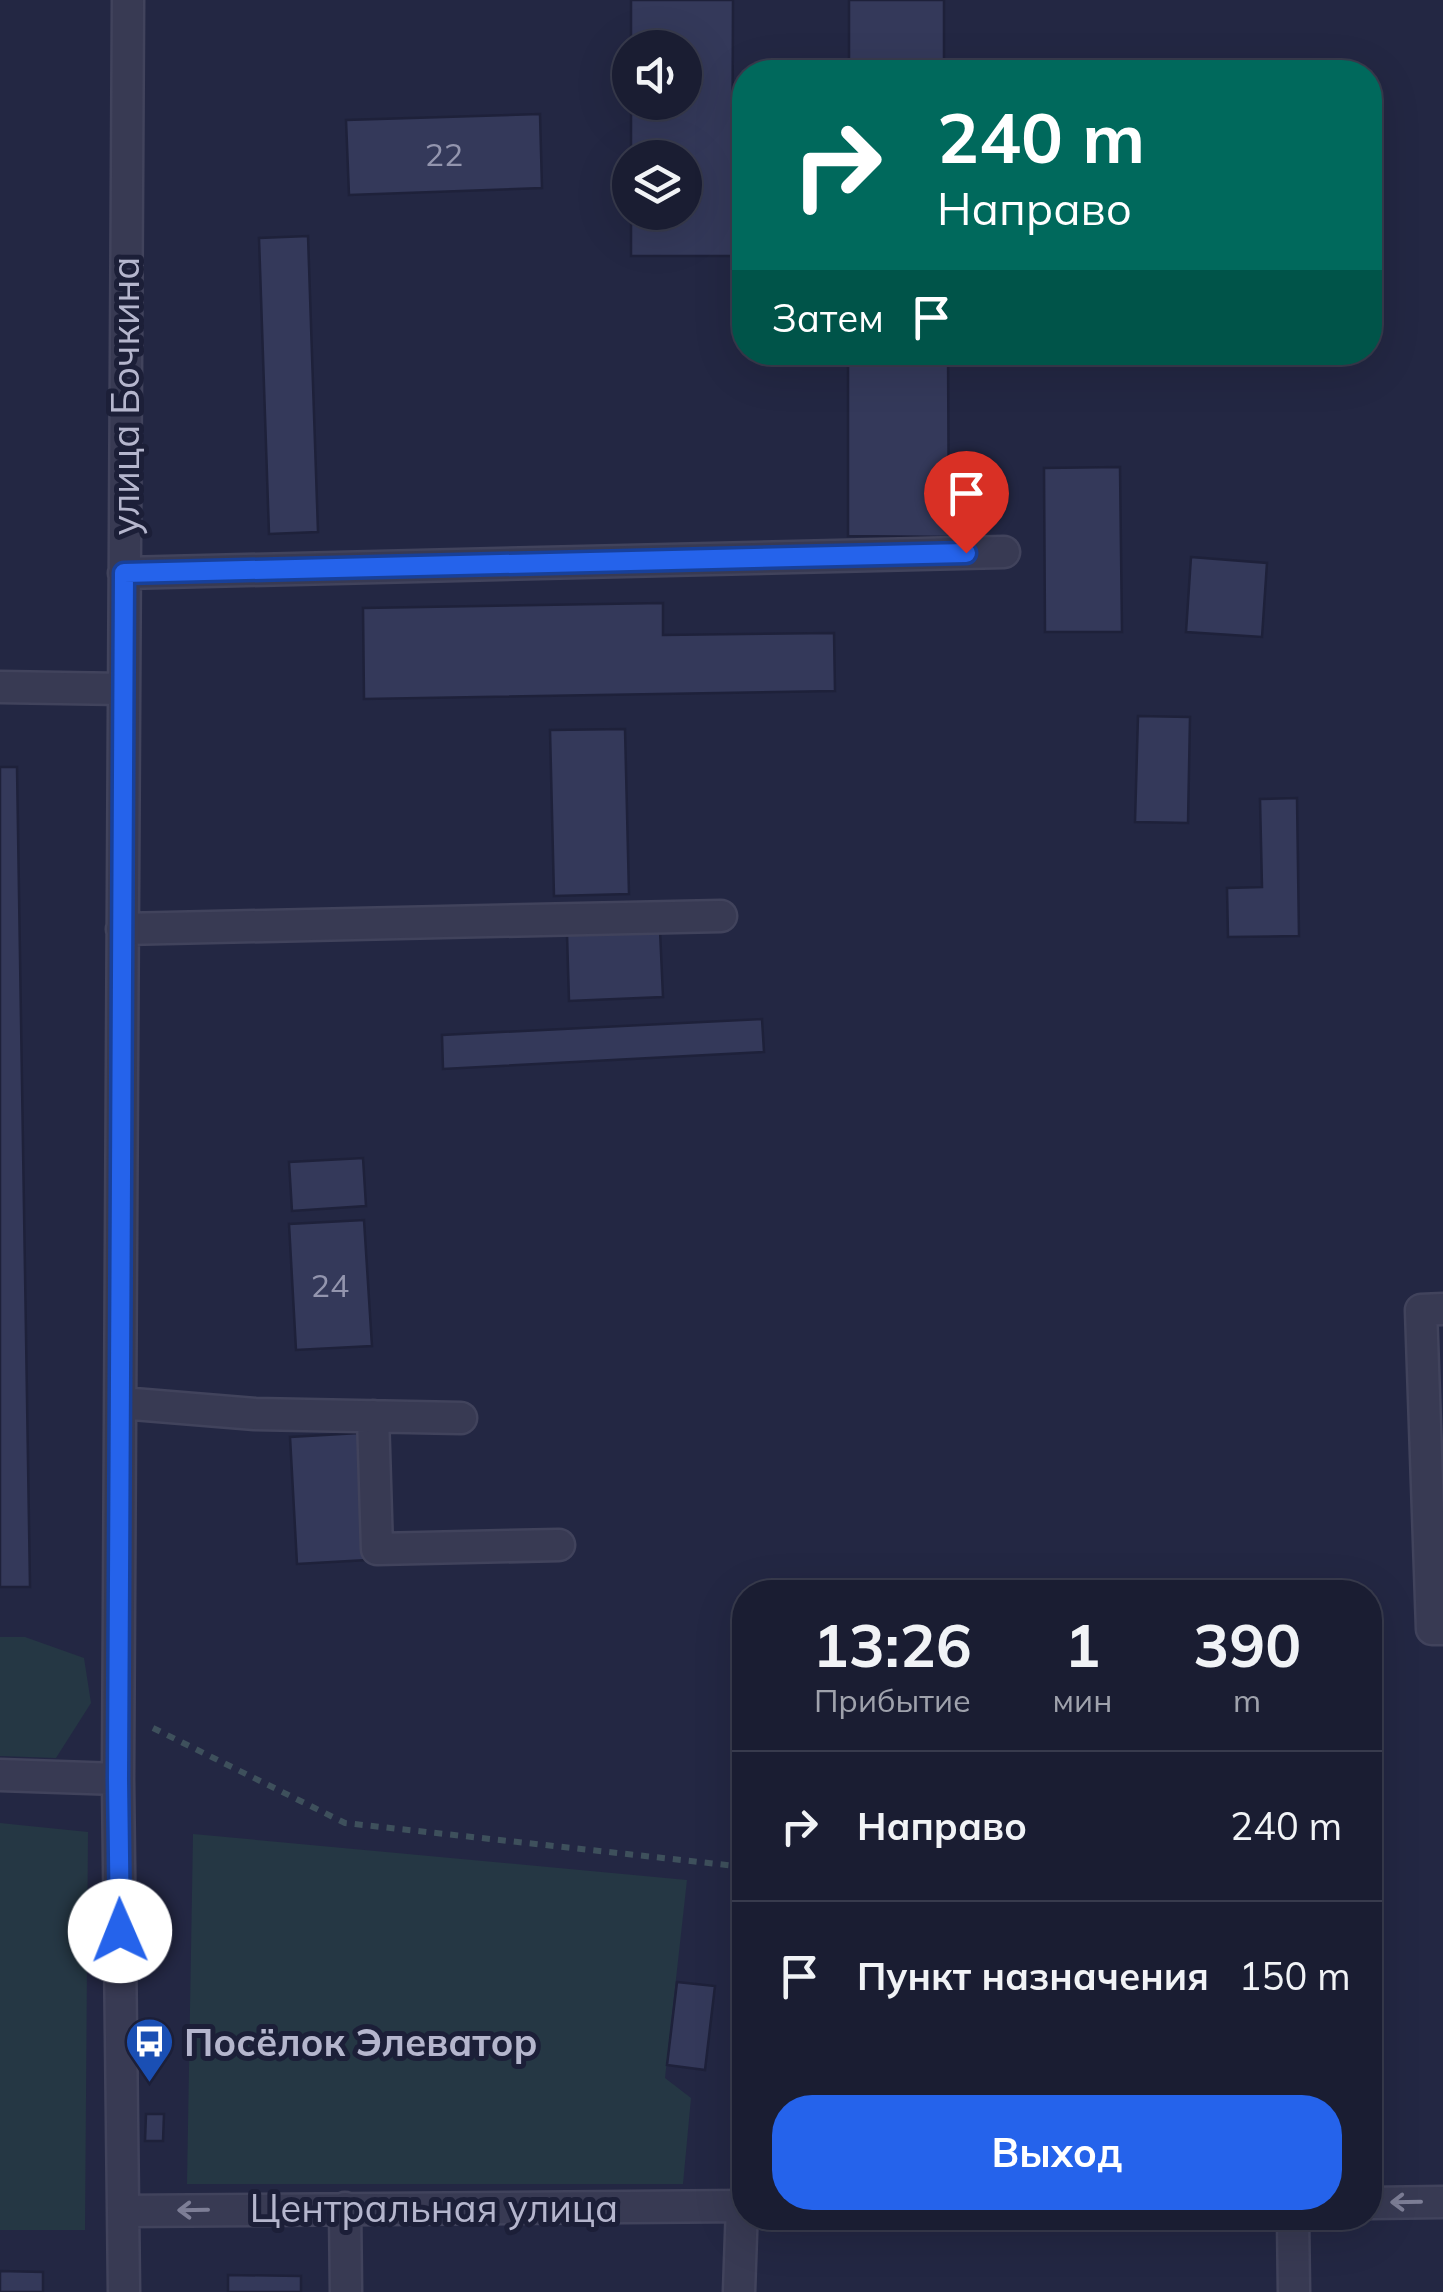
<!DOCTYPE html>
<html lang="ru">
<head>
<meta charset="utf-8">
<style>
	:root { --surface:#1a1d32; --page:#23263a; --text:#f1f3f6; --muted:#9fa2ac; --line:#383b4d; --accent:#2563eb }
	body { margin:0; font-family:Mulish,sans-serif; background:var(--page); color:var(--text); height:100vh; display:flex; flex-direction:column; font-size:38px; white-space:nowrap }
	* { box-sizing:border-box; margin:0 }
	p { font-size:32px; color:var(--muted) }
	.icon { flex:none; width:55px; height:55px; fill:none; stroke:currentColor; stroke-width:2; stroke-linecap:round; stroke-linejoin:round }
	.map { position:relative; flex:1; overflow:hidden }
	.sheet { position:absolute; left:732px; top:1580px; width:650px; height:650px; display:flex; flex-direction:column; background:var(--surface); border-radius:40px; box-shadow:0 10px 40px #0002,0 0 0 2px var(--line) }
	.sheet>* { flex:none }
	.hud { position:absolute; left:732px; top:60px; width:650px; height:305px; border-radius:40px; box-shadow:0 10px 40px #0002,0 0 0 2px var(--line); background:#00695c; color:#fff; overflow:hidden }
	.buttons { position:absolute; left:612px; top:30px; display:grid; gap:20px }
	.buttons a { display:grid; place-items:center; width:90px; height:90px; border-radius:50%; background:var(--surface); box-shadow:0 10px 40px #0002,0 0 0 2px var(--line); font-size:50px }
	.pin { position:absolute; display:grid; place-items:center; width:85px; height:85px; color:#fff; margin:-102px -42px; border-radius:50% 50% 50% 0; rotate:-45deg; box-shadow:0 0 10px #0007 }
	.pin .icon { rotate:45deg }
	.me { position:absolute; width:110px; margin:-55px; rotate:359deg; stroke-linejoin:round; filter:drop-shadow(0 0 8px #0008) }
	.turn { display:flex; align-items:center; gap:35px; height:210px; padding:0 40px; font-size:45px }
	.turn .icon { width:130px; height:130px; stroke-width:2.5 }
	.turn b { display:block; font-size:70px; line-height:85px }
	.then { display:flex; align-items:center; height:95px; padding:0 40px; background:#0003; gap:20px; font-size:38px }
	.eta { display:flex; justify-content:space-evenly; align-items:center; height:170px; text-align:center }
	.eta b { font-size:60px; font-weight:700; line-height:70px }
	.action { display:flex; gap:20px; margin-top:auto; padding:20px 40px }
	.action a { flex:1; height:115px; border-radius:40px; background:var(--accent); color:#fff; font-size:40px; font-weight:700; line-height:115px; text-align:center }
	ul { padding:0; list-style:none }
	li { display:flex; align-items:center; gap:30px; height:150px; padding:0 40px; border-top:2px solid var(--line) }
	li div { flex:1 }
	li b { display:block; font-size:38px }
	li em { font-style:normal }
	.map>svg:first-child { display:block }
	.green { fill:#253744 }
	.building { fill:#34395a; stroke:#1e213a; stroke-width:2.5 }
	.lines { fill:none; stroke-linecap:round; stroke-linejoin:round }
	.minor-casing { stroke:#41435c; stroke-width:35 }
	.path { stroke:#3e505c; stroke-width:6; stroke-dasharray:8 8; stroke-linecap:butt }
	.minor { stroke:#383a53; stroke-width:30 }
	.oneway { stroke:#7d7e96 }
	.route-casing { stroke:#184099; stroke-width:25 }
	.route { stroke:#2563eb; stroke-width:18 }
	.labels { text-anchor:middle; dominant-baseline:central; stroke-width:10; stroke-linejoin:round; paint-order:stroke }
	.number-label { font-size:32px; fill:#9395ae }
	.street-label { font-size:38px; fill:#b5b6cd; stroke:#1c1f38 }
	.poi-label { font-size:38px; font-weight:bold; fill:#b5b6cd; stroke:#1c1f38; text-anchor:start }
</style>
</head>
<body>
<div class="map">
<svg width="1443" height="2292" viewBox="0 0 1443 2292">
	<rect width="100%" height="100%" fill="#232743"/>
	<path class="green" d="M 0,1637 L 25,1637 L 84,1658 L 91,1703 L 56,1758 L 0,1756 Z
		M 0,1823 L 88,1832 L 85,2230 L 0,2230 Z
		M 193,1834 L 687,1880 L 665,2078 L 691,2098 L 683,2184 L 187,2184 Z"/>
	<path class="building" d="M 631,0 L 733,0 L 732,256 L 631,256 L 631,212 L 685,212 L 685,158 L 631,158 L 631,102 L 685,102 L 685,48 L 631,48 Z
		M 849,0 L 944,0 L 944,72 L 849,72 Z
		M 540,114 L 542,188 L 349,195 L 346,120 Z
		M 308,236 L 318,532 L 269,534 L 259,238 Z
		M 848,352 L 948,352 L 949,537 L 848,536 Z
		M 1120,467 L 1122,632 L 1045,632 L 1044,468 Z
		M 1191,557 L 1267,563 L 1262,637 L 1186,632 Z
		M 663,603 L 663,635 L 834,633 L 835,691 L 364,699 L 363,608 Z
		M 1138,716 L 1190,717 L 1188,823 L 1135,822 Z
		M 625,729 L 629,894 L 554,896 L 550,730 Z
		M 0,767 L 17,767 L 30,1587 L 0,1587 Z
		M 1297,798 L 1299,936 L 1228,937 L 1227,888 L 1262,887 L 1260,799 Z
		M 660,930 L 663,997 L 569,1001 L 567,934 Z
		M 762,1019 L 764,1052 L 443,1069 L 442,1035 Z
		M 363,1158 L 366,1206 L 292,1211 L 289,1162 Z
		M 364,1220 L 372,1346 L 296,1350 L 289,1224 Z
		M 359,1433 L 367,1560 L 297,1564 L 290,1437 Z
		M 677,1982 L 715,1986 L 705,2070 L 667,2065 Z
		M 146,2114 L 164,2114 L 163,2141 L 145,2141 Z
		M 0,2271 L 43,2272 L 43,2292 L 0,2292 Z
		M 228,2275 L 301,2276 L 301,2292 L 228,2292 Z"/>
	<g class="lines">
		<defs>
			<path id="minor" d="M 124,573 L 1004,552
				M 0,687 L 123,689
				M 122,929 L 721,916
				M 1443,1309 L 1421,1310 L 1432,1629 L 1443,1629
				M 121,1403 L 255,1414 L 461,1418
				M 373,1416 L 377,1549 L 559,1545
				M 0,1775 L 118,1779
				M 1370,2203 L 1443,2202
				M 345,2208 L 346,2292
				M 123,2211 L 745,2206
				M 1293,2218 L 1294,2292
				M 124,2292 L 118,1779 L 128,0
				M 739,2292 L 742,2206"/>
		</defs>
		<use href="#minor" class="minor-casing"/>
		<path class="path" d="M 153,1728 L 345,1823 L 745,1867"/>
		<use href="#minor" class="minor"/>
	</g>
	<defs><path id="oneway-shaft" d="M-6 0H5M1.5-3L5.5 0L1.5 3" fill="none" stroke-width="1.6" stroke-linecap="round" stroke-linejoin="round" transform="scale(2.5)"/></defs>
	<g class="oneway">
		<use href="#oneway-shaft" transform="translate(1406 2202) rotate(179)"/>
		<use href="#oneway-shaft" transform="translate(193 2210) rotate(179)"/>
	</g>
	<g class="lines">
		<defs>
			<path id="route" d="M 120,1931 L 118,1779 L 124,573 L 966,553"/>
		</defs>
		<use href="#route" class="route-casing"/>
		<use href="#route" class="route"/>
	</g>
	<defs>
		<symbol id="bus-pin" viewBox="-11 -11 22 30"><path d="M0 17L-7.5 6A9.5 9.5 0 1 1 7.5 6Z" fill="#1a4fb4" stroke="#1c1f38"/><path d="M-5-6H5V4H4V6H2V4H-2V6H-4V4H-5ZM-3.5-4V0h7V-4ZM-3.5 1.2v1.5H-2V1.2ZM2 1.2v1.5H3.5V1.2Z" fill="#fff"/></symbol>
	</defs>
	<g fill-rule="evenodd">
		<use href="#bus-pin" x="122" y="2014" width="55" height="75"/>
	</g>
	<g class="labels">
		<g class="number-label">
			<text x="444" y="154">22</text>
			<text x="330" y="1285">24</text>
		</g>
		<g class="street-label">
			<text transform="translate(125 396) rotate(-90)">улица Бочкина</text>
			<text x="434" y="2208">Центральная улица</text>
		</g>
		<g class="poi-label">
			<text x="184" y="2042">Посёлок Элеватор</text>
		</g>
	</g>
</svg>
<div class="buttons">
<a><svg class="icon" aria-label="sound" viewBox="0 0 24 24"><path d="M4 9h4l5-4v14l-5-4H4zM17 9q2 3 0 6"/></svg></a>
<a><svg class="icon" aria-label="layers" viewBox="0 0 24 24"><path d="M12 4l9 5-9 5-9-5zM3 14l9 5 9-5"/></svg></a>
</div>
<div class="pin" style="left:966px;top:553px;background:#d93025"><svg class="icon" aria-label="arrive" viewBox="0 0 24 24"><path d="M6 21V4h12l-3 4 3 4H6"/></svg></div>
<svg class="me" style="left:120px;top:1931px" viewBox="-20 -20 40 40"><circle r="19" fill="#fff"/><path d="M0-13L10 11 0 6-10 11z" fill="#2563eb"/></svg>
<div class="hud">
<div class="turn"><svg class="icon" aria-label="right" viewBox="0 0 24 24"><path d="M7 20v-9h11M14 6l5 5-5 5"/></svg><div><b>240 m</b>Направо</div></div>
<div class="then">Затем<svg class="icon" aria-label="arrive" viewBox="0 0 24 24"><path d="M6 21V4h12l-3 4 3 4H6"/></svg></div>
</div>
<section class="sheet">
<div class="eta">
<div><b>13:26</b><p>Прибытие</p></div>
<div><b>1</b><p>мин</p></div>
<div><b>390</b><p>m</p></div>
</div>
<ul>
<li><svg class="icon" aria-label="right" viewBox="0 0 24 24"><path d="M7 20v-9h11M14 6l5 5-5 5"/></svg><div><b>Направо</b></div><em>240 m</em></li>
<li><svg class="icon" aria-label="arrive" viewBox="0 0 24 24"><path d="M6 21V4h12l-3 4 3 4H6"/></svg><div><b>Пункт назначения</b></div><em>150 m</em></li>
</ul>
<div class="action"><a>Выход</a></div>
</section>
</div>
</body>
</html>
